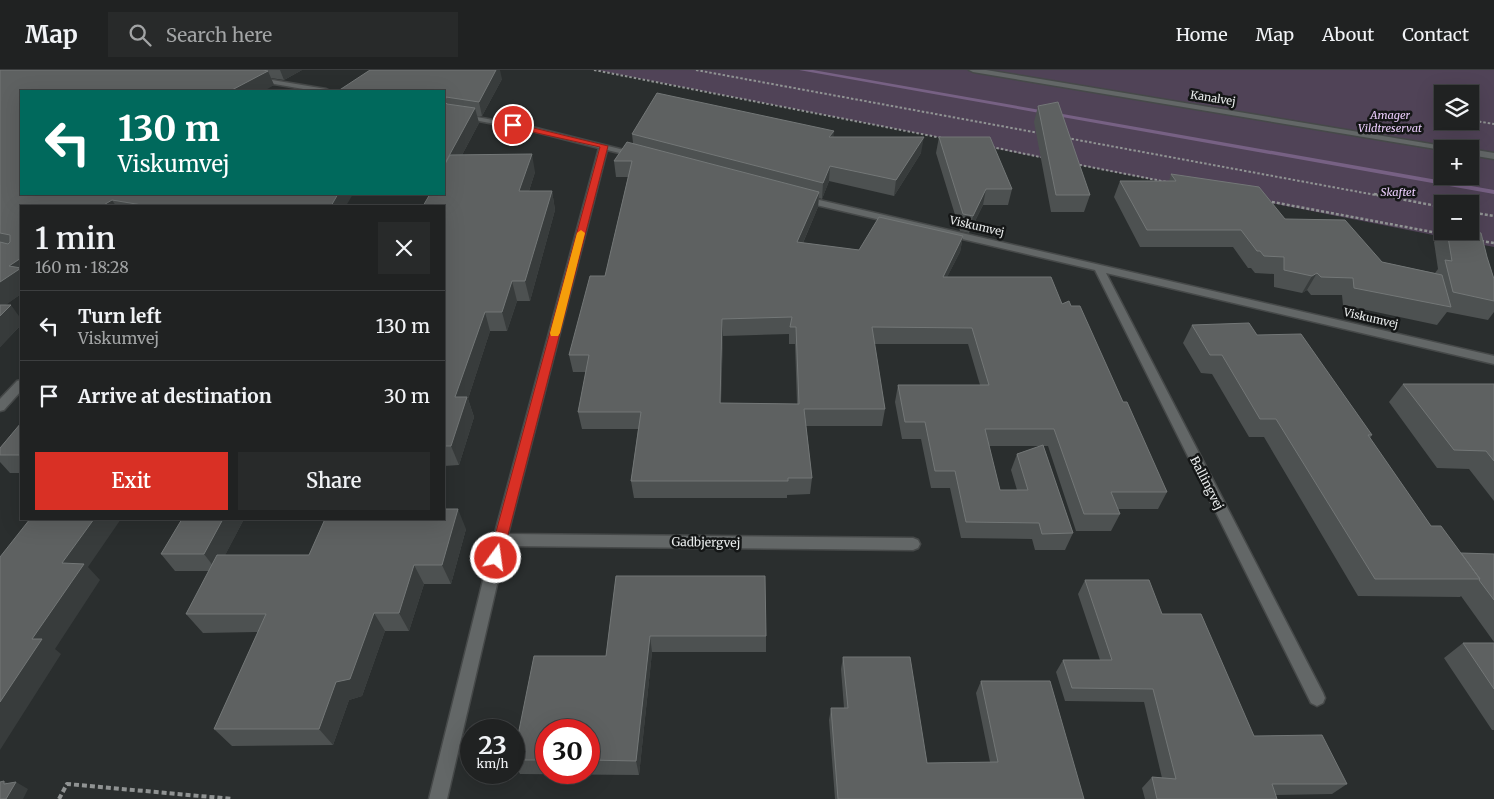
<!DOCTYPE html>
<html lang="en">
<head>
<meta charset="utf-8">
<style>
	:root { --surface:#202222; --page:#282a2a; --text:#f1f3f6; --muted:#a2a4a5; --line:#3d3f40; --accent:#d93025 }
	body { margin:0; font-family:Merriweather,serif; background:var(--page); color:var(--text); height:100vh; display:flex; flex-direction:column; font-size:19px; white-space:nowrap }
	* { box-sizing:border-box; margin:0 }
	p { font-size:16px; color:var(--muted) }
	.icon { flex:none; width:28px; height:28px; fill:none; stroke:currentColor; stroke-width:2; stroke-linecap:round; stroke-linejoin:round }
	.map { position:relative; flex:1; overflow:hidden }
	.details { position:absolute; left:20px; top:135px; width:425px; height:315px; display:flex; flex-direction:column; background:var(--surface); border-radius:0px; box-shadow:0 5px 20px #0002,0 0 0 1px var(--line) }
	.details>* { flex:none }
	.guide { position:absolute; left:20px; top:20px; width:425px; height:105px; border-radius:0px; box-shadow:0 5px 20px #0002,0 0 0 1px var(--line); background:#00695c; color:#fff; overflow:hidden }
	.fabs { position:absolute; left:1434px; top:15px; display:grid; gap:10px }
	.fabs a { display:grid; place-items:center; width:45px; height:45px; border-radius:0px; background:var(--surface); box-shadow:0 5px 20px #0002,0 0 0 1px var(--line); font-size:25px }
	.speed { position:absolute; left:460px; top:649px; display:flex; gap:10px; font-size:25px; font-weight:700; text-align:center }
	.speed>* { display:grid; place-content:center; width:65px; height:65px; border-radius:50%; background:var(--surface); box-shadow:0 5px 20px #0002,0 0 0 1px var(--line); line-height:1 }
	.speed small { font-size:12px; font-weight:400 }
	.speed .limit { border:8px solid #d22; background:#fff; color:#111 }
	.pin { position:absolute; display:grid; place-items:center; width:42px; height:42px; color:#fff; margin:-21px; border:2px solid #fff; border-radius:50%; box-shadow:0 1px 5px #0007 }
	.me { position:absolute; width:55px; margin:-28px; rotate:14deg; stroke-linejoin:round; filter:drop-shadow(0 0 4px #0008) }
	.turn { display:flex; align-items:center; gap:18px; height:105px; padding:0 15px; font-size:22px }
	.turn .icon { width:65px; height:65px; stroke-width:2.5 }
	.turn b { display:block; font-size:35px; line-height:42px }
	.round { display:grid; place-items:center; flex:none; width:52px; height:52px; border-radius:0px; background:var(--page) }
	.headline { display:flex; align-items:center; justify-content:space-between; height:85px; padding:0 15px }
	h1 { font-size:30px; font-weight:600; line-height:38px }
	.cta { display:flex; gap:10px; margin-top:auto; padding:10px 15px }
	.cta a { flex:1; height:58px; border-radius:0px; background:var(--accent); color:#fff; font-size:20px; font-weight:600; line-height:58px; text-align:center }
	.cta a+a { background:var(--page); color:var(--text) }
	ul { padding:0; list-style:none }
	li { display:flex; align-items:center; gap:15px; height:70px; padding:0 15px; border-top:1px solid var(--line) }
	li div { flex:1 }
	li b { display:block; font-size:19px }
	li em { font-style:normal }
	header { display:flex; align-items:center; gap:30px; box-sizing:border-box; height:70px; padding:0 25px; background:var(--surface); border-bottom:1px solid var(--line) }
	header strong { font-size:24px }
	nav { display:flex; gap:28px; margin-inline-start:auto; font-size:18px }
	.search { width:350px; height:45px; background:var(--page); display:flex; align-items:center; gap:12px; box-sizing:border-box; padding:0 18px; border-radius:0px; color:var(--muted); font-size:19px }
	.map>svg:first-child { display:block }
	.green { fill:#504357; fill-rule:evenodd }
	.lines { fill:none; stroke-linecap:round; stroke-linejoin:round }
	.stream { fill:#776184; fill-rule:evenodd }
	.service-casing { stroke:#464949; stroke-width:3 }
	.minor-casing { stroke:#464949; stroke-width:3 }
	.path-far2 { stroke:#909393; stroke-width:2; stroke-dasharray:2.5 2; stroke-linecap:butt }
	.path-far1 { stroke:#909393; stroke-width:2.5; stroke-dasharray:3 2; stroke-linecap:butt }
	.path { stroke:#909393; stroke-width:4; stroke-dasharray:5 3; stroke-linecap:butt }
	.service { fill:#636767; fill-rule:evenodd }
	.minor { fill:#636767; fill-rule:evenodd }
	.wall { fill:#4d5151; fill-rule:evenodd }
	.shaded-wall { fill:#383c3c }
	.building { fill:#5e6161; stroke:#737777; fill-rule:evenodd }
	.route { fill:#d93025; stroke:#8d1f18 }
	.slow { fill:#f59e0b }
	.labels { text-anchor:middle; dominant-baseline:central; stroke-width:5; stroke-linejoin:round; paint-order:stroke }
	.far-street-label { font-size:11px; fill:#e9ecec; stroke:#141616 }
	.far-park-label { font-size:11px; font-style:italic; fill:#ebcdfc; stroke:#141616 }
	.street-label { font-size:12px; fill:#e9ecec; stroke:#141616 }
</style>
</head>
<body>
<header>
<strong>Map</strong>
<div class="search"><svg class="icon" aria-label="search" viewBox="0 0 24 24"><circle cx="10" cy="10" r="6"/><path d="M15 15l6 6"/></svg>Search here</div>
<nav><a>Home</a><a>Map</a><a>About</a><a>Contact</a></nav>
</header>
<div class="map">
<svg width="1494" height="729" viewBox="0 0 1494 729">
	<rect width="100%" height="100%" fill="#2a2e2e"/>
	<path class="green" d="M 597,0 L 1494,0 L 1494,177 ZM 1442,24 L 1470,24 L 1470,51 L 1442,51 ZM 1442,79 L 1470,79 L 1470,106 L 1442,106 ZM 1442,134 L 1470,134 L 1470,161 L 1442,161 Z"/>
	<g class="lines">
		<path class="stream" d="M 799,0 L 813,0 L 1494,120 L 1494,124 Z"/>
		<defs>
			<path id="service" d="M 969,0 L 986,0 L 1449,77 L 1453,79 L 1442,79 L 1442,80 L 973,2 Z
				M 1470,79 L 1494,83 L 1494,89 L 1470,85 Z"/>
			<path id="minor" d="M 254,7 L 326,19 L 330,21 L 315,21 L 257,11 L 254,11 Z
				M 460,44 L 532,57 L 640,84 L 636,87 L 607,80 L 508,464 L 913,468 L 918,470 L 920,474 L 918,478 L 913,480 L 506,476 L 447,729 L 429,729 L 493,470 L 599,78 L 532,61 L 463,48 L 460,48 Z
				M 802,126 L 1494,286 L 1494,294 L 1106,203 L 1323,623 L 1325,628 L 1323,633 L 1317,636 L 1311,633 L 1095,200 L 799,131 L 797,129 Z
				M 21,310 L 21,321 L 4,340 L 0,341 L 0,329 L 17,311 Z"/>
		</defs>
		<use href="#service" class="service-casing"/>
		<use href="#minor" class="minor-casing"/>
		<path class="path-far2" d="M 594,0 L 942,68
			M 696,0 L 1039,63
			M 1470,50 L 1494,54
			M 1457,58 L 1463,57 L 1464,51
			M 1067,68 L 1381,126
			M 992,77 L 1045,88
			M 1075,94 L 1167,112"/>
		<path class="path-far1" d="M 1374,124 L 1442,137
			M 1267,131 L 1443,164
			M 1470,142 L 1494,146
			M 1481,171 L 1494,173"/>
		<path class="path" d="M 59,729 L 67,714 L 233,729"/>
		<use href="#service" class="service"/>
		<use href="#minor" class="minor"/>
	</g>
	<path class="wall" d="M 0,0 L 302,0 L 284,10 L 271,8 L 274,15 L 21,124 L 346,136 L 21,136 L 21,224 L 5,235 L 21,255 L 0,277 Z
		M 502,9 L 482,46 L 477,46 L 479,53 L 462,85 L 535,102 L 529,121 L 552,121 L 555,140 L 530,231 L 517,231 L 507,261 L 490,261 L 468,329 L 474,347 L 459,395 L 444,396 L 444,21 Z
		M 1038,36 L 1090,125 L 1084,142 L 1051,142 L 1034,52 Z
		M 632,64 L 834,67 L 921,83 L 894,126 L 829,111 L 822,129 L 819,128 L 818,137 L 803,173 L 859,180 L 963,166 L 960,182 L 947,207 L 1062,234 L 1123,332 L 1167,422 L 1158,439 L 1118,439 L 1120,444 L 1111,461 L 1076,461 L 1048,376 L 1043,376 L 1073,463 L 1065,480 L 1035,480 L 1032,469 L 961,468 L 950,418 L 931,418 L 921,369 L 902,369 L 895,332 L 898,315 L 980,315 L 968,274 L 874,274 L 885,339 L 882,356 L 806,356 L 812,408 L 810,424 L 787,425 L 787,428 L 634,428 L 631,411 L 638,359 L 582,359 L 578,342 L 586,302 L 573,302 L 569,285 L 605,206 L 628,107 L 616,107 L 614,91 L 633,73 ZM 789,264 L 789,274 L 795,274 L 797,334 L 721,333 L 723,266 ZM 989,376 L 1042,376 L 1017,384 L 1011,400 L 1017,420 L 1000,420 Z
		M 939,67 L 1012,119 L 1008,135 L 983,135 L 969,163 L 960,161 L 936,83 Z
		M 1171,104 L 1285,149 L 1382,192 L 1435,203 L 1438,199 L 1434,172 L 1442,161 L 1470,161 L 1487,187 L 1494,209 L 1494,242 L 1488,250 L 1447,242 L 1437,255 L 1343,235 L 1342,225 L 1311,225 L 1307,220 L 1302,223 L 1274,217 L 1274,204 L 1255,203 L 1251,198 L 1248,198 L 1233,177 L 1140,177 L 1114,127 L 1120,111 L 1169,111 Z
		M 1192,255 L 1257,265 L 1372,365 L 1370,368 L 1431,456 L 1461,483 L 1494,484 L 1494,572 L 1461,526 L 1460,527 L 1358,526 L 1264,367 L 1249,367 L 1212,304 L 1201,303 L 1183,273 Z
		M 1403,314 L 1494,314 L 1494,431 L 1469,399 L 1437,398 L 1389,332 Z
		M 21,353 L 21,403 L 10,403 L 0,392 L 0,378 Z
		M 182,449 L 244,449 L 225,485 L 309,485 L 466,459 L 451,514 L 424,514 L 409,561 L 385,561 L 362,626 L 349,630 L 333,675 L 232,676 L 214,659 L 258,562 L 203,563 L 186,544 L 209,501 L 175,501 L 161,484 Z
		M 616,506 L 766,566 L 766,582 L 652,582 L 639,705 L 520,704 L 514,692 L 514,685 L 606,586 ZM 546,660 L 589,660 L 589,702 L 546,702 Z
		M 1085,510 L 1162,544 L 1254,666 L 1347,714 L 1332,724 L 1276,725 L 1277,729 L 1145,729 L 1142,718 L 1152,707 L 1162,708 L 1144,632 L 1065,631 L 1056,602 L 1063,590 L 1100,590 L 1078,524 Z
		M 1463,573 L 1494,573 L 1494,660 L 1492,660 L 1444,588 Z
		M 843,587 L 927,693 L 990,692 L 976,623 L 981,611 L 1084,729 L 835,729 L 829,650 L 831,638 L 844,638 L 841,599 Z"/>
	<path class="shaded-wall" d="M 280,0 L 302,0 L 284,10 Z
		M 496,0 L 500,0 L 502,9 L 482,46 L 479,32 Z
		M 268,1 L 274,15 L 264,21 L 230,21 Z
		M 475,38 L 479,53 L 445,117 L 444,114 L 444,95 Z
		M 834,61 L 833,76 L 829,67 Z
		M 924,67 L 921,83 L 894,126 L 896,110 Z
		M 532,84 L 535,102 L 523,139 L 519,121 Z
		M 830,96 L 829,111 L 822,129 L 823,113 Z
		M 986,119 L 983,135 L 969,163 L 973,146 Z
		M 552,121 L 555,140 L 530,231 L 525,211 Z
		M 819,122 L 818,137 L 796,189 L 797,172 Z
		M 338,124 L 353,124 L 346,136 L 331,136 Z
		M 112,130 L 116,136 L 102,136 Z
		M 963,166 L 960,182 L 939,223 L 943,207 Z
		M 21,188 L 21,224 L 0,239 L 0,212 L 9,196 Z
		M 1317,203 L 1307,220 L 1302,223 L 1312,206 Z
		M 512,211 L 517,231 L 507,261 L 502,242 Z
		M 11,235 L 21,249 L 21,255 L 0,277 L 0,246 Z
		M 485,242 L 490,261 L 468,329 L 474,347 L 459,395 L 451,376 L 455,327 Z
		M 722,249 L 723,266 L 720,350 L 720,333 Z
		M 458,439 L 466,459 L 451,514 L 442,495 Z
		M 94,449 L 121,449 L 88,497 L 100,510 L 55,579 L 61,584 L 0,680 L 0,632 L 32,569 L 62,493 Z
		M 223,449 L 244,449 L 217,501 L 204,484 Z
		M 414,495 L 424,514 L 409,561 L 399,543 Z
		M 374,543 L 385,561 L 362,626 L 349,630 L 333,675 L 319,659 L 336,612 Z
		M 650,566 L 652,582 L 639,705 L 636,691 Z
		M 4,711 L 13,716 L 16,712 L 28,719 L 23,729 L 6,729 L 4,714 Z"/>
	<path class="building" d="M 0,0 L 263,0 L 268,1 L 230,21 L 21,21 L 21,124 L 338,124 L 331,136 L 148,136 L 112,130 L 102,136 L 21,136 L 21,188 L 9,196 L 21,198 L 0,212 L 0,172 L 8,174 L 10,172 L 10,165 L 0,163 Z
		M 370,0 L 496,0 L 479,32 L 446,27 L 445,32 L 447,34 L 475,38 L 444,95 L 444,21 L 338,21 Z
		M 657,23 L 834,61 L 829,67 L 924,67 L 896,110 L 830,96 L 823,113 L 632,64 Z
		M 1058,32 L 1090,125 L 1056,125 L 1038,36 Z
		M 939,67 L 990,67 L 1012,119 L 986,119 L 973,146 L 963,144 Z
		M 627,72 L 819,122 L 797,172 L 859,180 L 879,147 L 963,166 L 943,207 L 1051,207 L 1062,234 L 1069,231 L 1071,236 L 1080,236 L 1123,332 L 1127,332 L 1167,422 L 1111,422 L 1120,444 L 1084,444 L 1054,359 L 985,359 L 1000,420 L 1028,420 L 1017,384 L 1043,375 L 1073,463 L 1042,464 L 1039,453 L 966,452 L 955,401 L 935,401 L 925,352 L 905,352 L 898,315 L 989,315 L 972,258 L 872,257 L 885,339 L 804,339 L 812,408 L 788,408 L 788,411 L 631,411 L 641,342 L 578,342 L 589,285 L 569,285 L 590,206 L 605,206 L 632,91 L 614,91 ZM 792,247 L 790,257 L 796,257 L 799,334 L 720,333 L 722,249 Z
		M 532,84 L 519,121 L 552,121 L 525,211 L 512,211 L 502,242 L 485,242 L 455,327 L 467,327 L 451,376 L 444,376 L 444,136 L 423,136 L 430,124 L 444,124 L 444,96 L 450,85 Z
		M 1171,104 L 1259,117 L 1285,149 L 1345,150 L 1382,192 L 1442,205 L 1451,237 L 1354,218 L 1353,208 L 1321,207 L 1317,203 L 1312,206 L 1284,200 L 1284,187 L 1264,186 L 1260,181 L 1257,181 L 1241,160 L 1147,160 L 1120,111 L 1176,111 Z
		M 1470,160 L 1481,163 L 1487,187 L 1494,209 L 1494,231 L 1453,222 L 1445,190 L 1452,191 L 1447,161 L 1470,161 Z
		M 0,235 L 11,235 L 0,246 Z
		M 1249,253 L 1257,265 L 1301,264 L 1372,365 L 1368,365 L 1431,456 L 1441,456 L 1480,509 L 1375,509 L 1276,349 L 1260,349 L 1222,285 L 1210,285 L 1192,255 Z
		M 1403,314 L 1494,314 L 1494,391 L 1486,381 L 1454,380 Z
		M 21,353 L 21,385 L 0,385 L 0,378 Z
		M 444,439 L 458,439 L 442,495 L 414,495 L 399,543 L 374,543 L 350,609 L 336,612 L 319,659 L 214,659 L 266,544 L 186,544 L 217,485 L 309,485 L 325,449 L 444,449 Z
		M 30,449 L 94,449 L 62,493 L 84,494 L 32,569 L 42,569 L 0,632 L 0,487 Z
		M 182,449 L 223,449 L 204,484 L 161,484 Z
		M 1461,483 L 1494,484 L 1494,530 L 1479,510 L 1480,509 Z
		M 616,506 L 765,506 L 766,566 L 650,566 L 636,691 L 589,690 L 589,660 L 546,660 L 546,690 L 514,690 L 514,685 L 534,586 L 606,586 Z
		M 1085,510 L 1149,510 L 1162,544 L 1201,544 L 1254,666 L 1322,665 L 1347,714 L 1272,714 L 1277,729 L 1157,729 L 1152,707 L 1176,709 L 1153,619 L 1072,618 L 1063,590 L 1112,590 Z
		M 1463,573 L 1494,573 L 1494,619 Z
		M 843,587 L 910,587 L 927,693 L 998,692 L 981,611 L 1050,611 L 1084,729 L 838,729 L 831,638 L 848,638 Z
		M 4,711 L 4,714 L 16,712 L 6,729 L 0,729 L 0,712 Z"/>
	<path class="route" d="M 513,53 L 608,76 L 502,488 L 500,492 L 496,494 L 491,492 L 489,488 L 600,77 L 510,57 L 509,55 Z"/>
	<path class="slow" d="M 581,160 L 585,163 L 560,263 L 558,266 L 551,266 L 550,263 L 577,163 Z"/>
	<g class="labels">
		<g class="far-street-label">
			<text transform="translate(1213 28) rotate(9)">Kanalvej</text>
			<text transform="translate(977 156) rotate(13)">Viskumvej</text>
			<text transform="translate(1371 248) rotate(13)">Viskumvej</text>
		</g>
		<g class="far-park-label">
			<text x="1390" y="45">Amager<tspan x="1390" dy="13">Vildtreservat</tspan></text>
			<text x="1398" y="122">Skaftet</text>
		</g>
		<g class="street-label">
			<text transform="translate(1207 413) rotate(63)">Ballingvej</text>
			<text transform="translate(706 472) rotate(1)">Gadbjergvej</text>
		</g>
	</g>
</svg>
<div class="fabs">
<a><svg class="icon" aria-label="layers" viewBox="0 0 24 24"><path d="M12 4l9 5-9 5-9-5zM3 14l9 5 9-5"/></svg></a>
<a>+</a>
<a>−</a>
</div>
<div class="speed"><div>23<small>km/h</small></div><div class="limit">30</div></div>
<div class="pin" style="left:513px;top:55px;background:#d93025"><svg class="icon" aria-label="arrive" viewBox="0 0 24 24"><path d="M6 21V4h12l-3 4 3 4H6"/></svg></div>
<svg class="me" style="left:496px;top:488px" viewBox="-20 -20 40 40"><circle r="17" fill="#d93025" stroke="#fff" stroke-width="3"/><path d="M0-11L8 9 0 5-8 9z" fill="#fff"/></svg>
<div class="guide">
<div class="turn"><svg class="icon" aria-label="left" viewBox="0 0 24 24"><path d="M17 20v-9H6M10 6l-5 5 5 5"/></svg><div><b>130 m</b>Viskumvej</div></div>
</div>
<section class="details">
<div class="headline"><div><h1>1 min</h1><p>160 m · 18:28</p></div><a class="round"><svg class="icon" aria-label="close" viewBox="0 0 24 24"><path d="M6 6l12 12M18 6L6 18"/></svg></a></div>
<ul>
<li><svg class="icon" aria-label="left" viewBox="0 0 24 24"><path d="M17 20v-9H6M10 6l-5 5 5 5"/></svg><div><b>Turn left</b><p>Viskumvej</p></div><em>130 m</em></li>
<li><svg class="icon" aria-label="arrive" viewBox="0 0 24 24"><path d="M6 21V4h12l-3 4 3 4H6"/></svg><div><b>Arrive at destination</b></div><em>30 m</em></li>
</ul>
<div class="cta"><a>Exit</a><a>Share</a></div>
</section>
</div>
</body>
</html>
